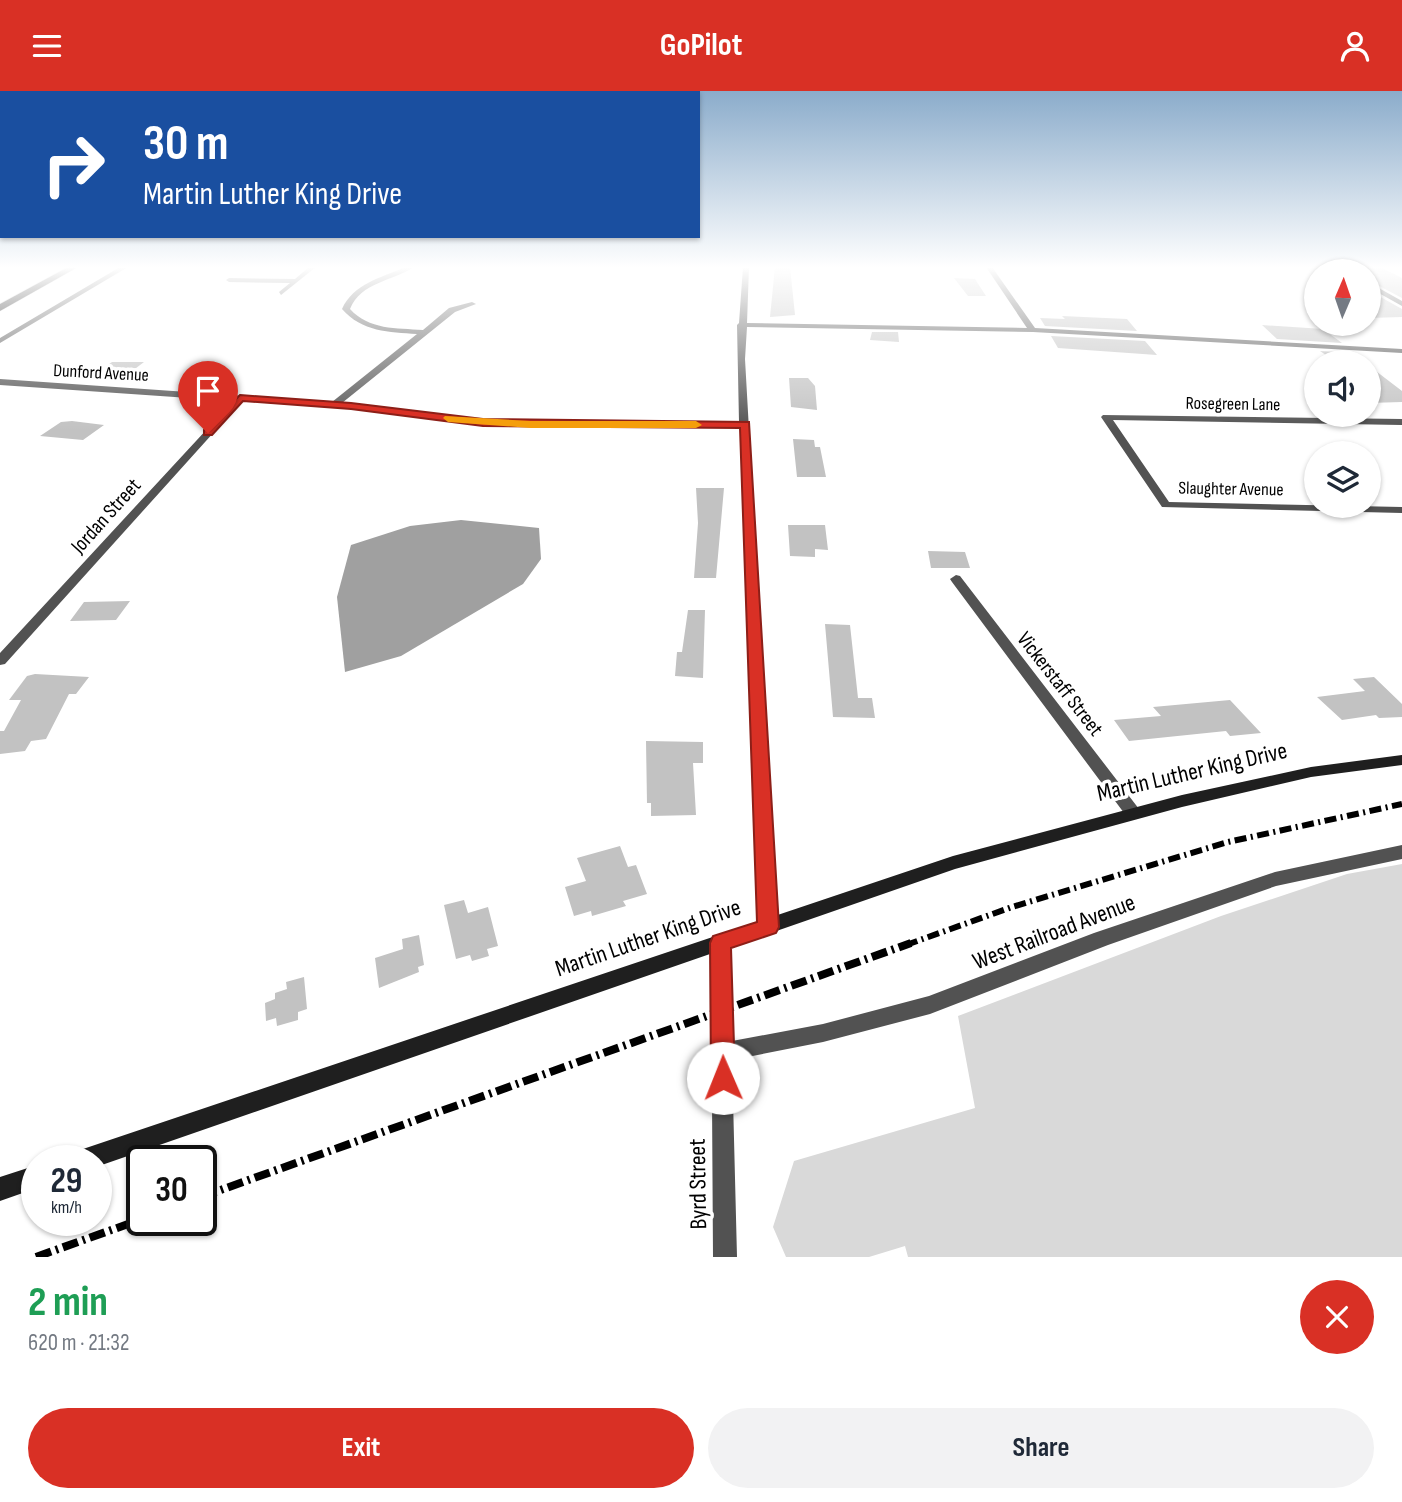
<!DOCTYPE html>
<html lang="en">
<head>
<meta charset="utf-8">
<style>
	:root { --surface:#fff; --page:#f2f2f3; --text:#1f2937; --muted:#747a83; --accent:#d93025 }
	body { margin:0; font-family:"Sofia Sans Condensed",sans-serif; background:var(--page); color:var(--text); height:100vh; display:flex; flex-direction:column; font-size:26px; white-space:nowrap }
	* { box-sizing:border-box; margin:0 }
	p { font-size:23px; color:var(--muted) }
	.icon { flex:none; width:38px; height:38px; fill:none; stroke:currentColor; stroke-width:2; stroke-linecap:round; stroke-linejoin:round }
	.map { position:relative; height:1166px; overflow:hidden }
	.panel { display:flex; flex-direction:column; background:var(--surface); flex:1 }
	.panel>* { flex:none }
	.top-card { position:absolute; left:0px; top:0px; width:700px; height:147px; box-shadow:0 2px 5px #0004; background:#1a4fa0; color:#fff; overflow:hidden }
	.needle { width:46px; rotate:2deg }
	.buttons { position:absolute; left:1304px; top:168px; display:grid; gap:14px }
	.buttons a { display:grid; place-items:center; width:77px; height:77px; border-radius:50%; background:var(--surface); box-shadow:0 2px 5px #0004; font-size:35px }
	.speed { position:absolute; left:21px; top:1054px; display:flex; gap:14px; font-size:35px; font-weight:700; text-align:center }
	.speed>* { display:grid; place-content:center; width:91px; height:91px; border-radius:50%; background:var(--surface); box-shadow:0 2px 5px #0004; line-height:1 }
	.speed small { font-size:18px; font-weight:400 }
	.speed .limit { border:4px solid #111; border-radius:10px; background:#fff; color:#111 }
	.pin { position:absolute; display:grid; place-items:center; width:60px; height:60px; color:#fff; margin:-72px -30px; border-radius:50% 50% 50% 0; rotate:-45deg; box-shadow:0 0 7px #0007 }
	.pin .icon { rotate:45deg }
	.me { position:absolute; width:77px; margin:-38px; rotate:359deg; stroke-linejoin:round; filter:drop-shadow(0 0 5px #0008) }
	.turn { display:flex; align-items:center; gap:24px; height:147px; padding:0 28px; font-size:32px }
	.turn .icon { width:91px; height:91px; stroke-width:2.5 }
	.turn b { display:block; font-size:49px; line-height:60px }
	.round { display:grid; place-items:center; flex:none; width:74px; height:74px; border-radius:37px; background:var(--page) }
	.head { display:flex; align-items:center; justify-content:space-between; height:119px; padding:0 28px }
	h1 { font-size:42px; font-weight:700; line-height:52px; color:#1e9e55 }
	.cta { display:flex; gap:14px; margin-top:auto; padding:14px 28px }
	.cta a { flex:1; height:80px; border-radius:42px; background:var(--accent); color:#fff; font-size:28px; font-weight:700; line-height:80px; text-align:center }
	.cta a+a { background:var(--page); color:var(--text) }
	header { display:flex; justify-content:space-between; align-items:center; height:91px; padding:0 28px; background:var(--accent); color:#fff; font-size:32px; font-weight:700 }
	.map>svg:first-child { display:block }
	.green { fill:#d9d9d9 }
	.water { fill:#a0a0a0 }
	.building { fill:#c2c2c2 }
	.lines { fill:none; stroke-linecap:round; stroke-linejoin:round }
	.primary-casing { stroke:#dbdbdb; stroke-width:1 }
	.service { fill:#525252; fill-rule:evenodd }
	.minor { fill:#525252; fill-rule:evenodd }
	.secondary { fill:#1f1f1f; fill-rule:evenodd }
	.primary { fill:#000; fill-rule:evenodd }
	.rail-far1 { stroke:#000; stroke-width:6; stroke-dasharray:12 4.5 2 4.5; stroke-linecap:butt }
	.rail { stroke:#000; stroke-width:8; stroke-dasharray:16 5 2.5 5; stroke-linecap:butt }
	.route { fill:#d93025; stroke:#8d1f18; stroke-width:2 }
	.slow { fill:#f59e0b }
	.labels { text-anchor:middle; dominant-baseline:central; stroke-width:7; stroke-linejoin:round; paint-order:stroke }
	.far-street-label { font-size:18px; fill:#000; stroke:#fff }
	.street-label { font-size:21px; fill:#000; stroke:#fff }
	.near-street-label { font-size:24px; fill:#000; stroke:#fff }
</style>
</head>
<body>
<header><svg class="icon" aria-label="menu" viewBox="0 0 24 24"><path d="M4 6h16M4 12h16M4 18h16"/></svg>GoPilot<svg class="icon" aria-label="person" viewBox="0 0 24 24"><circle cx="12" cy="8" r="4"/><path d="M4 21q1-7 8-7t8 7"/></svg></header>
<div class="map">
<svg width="1402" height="1166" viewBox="0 0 1402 1166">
	<rect width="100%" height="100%" fill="#fff"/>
	<path class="green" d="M 1402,773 L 1402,1166 L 908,1166 L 905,1155 L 869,1166 L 786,1166 L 773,1136 L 794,1070 L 975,1017 L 958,925 L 1221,825 L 1347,783 Z"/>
	<path class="water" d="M 461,429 L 539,437 L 541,468 L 523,493 L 401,565 L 345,581 L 337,506 L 351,454 L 410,435 Z"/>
	<path class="building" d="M 775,176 L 790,176 L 795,224 L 770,226 Z
		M 1368,176 L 1380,176 L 1402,187 L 1402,207 L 1368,189 Z
		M 954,187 L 975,188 L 986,205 L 968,205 Z
		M 1368,199 L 1402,218 L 1402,226 L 1368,227 Z
		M 1062,225 L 1127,228 L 1137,240 L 1045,235 L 1040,227 L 1065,228 Z
		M 1262,234 L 1323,238 L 1342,252 L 1277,248 Z
		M 872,241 L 898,241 L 899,251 L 870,249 Z
		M 1051,245 L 1145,250 L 1157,264 L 1058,257 Z
		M 1320,260 L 1354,262 L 1365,271 L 1336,271 Z
		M 112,271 L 144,271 L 123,287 L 89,287 Z
		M 1368,274 L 1402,300 L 1402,311 L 1368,312 Z
		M 789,287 L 808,287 L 815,295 L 817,319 L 791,316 Z
		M 72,330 L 104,334 L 83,349 L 40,345 L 61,331 Z
		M 793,348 L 814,349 L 815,356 L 820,356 L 826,386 L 797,386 Z
		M 696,397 L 724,397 L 716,487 L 694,487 L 698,432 Z
		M 788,434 L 825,434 L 828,459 L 815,458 L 815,466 L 790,465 Z
		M 928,460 L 965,461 L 970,477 L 931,477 Z
		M 130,510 L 116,529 L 70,530 L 84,511 Z
		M 688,519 L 705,519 L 703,587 L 675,585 L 677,561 L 682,561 Z
		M 825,533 L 850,534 L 858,607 L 872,607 L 875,627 L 833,626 Z
		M 35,583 L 89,586 L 76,603 L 69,603 L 46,648 L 31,650 L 25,660 L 0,663 L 0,640 L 4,640 L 21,609 L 9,609 L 27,585 Z
		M 1374,586 L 1402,613 L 1402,626 L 1379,627 L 1376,624 L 1342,629 L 1317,606 L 1365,600 L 1353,588 Z
		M 1230,609 L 1261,642 L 1230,645 L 1226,640 L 1129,650 L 1114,629 L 1161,625 L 1153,616 Z
		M 646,650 L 703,651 L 703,672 L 693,672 L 696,724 L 651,725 L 651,712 L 647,712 Z
		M 620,755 L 628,776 L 636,774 L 647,803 L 623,810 L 626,815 L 592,825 L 591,820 L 574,825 L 565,796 L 586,790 L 577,767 Z
		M 464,809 L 468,822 L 488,816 L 498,855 L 487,858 L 489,865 L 472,870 L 470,864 L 456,868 L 444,814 Z
		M 419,844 L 424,874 L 418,876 L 419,881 L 379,897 L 375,867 L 403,858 L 402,848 Z
		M 304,886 L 307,918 L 298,921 L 298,929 L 277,935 L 276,927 L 266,930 L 265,912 L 275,908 L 275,902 L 287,898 L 286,891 Z"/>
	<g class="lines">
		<defs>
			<path id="primary" d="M 68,176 L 78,176 L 0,220 L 0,213 Z"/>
		</defs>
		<use href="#primary" class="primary-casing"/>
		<path class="service" d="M 309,176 L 316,176 L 281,204 L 279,201 L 290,192 L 229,191 L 226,189 L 229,187 L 295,188 Z"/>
		<path class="minor" d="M 120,176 L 128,176 L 0,252 L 0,247 Z
			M 405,176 L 414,176 C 393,190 361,191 350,218 C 369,239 396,237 423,239 L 449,217 L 472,211 L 476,213 L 455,221 L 342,312 L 483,329 L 739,331 L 737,234 L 739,232 L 743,176 L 749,176 L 747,232 L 1027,237 L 986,176 L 992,176 L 1035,237 L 1402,258 L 1402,262 L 1033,241 L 747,236 L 745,268 L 777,836 L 775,841 L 768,844 L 761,841 L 759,836 L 740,337 L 483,335 L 351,318 L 242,310 L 5,573 L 0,574 L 0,562 L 233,310 L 0,294 L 0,288 L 332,311 L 417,243 C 389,241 362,241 342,218 C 354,192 381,187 405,176 Z
			M 1336,176 L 1344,176 L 1349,180 L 1342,180 Z
			M 1368,191 L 1402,210 L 1402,215 L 1368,196 Z
			M 1103,324 L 1402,328 L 1402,334 L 1113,329 L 1169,411 L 1402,416 L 1402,422 L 1162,416 L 1101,326 Z
			M 956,484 L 960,485 L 1139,718 L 1141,722 L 1139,726 L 1133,728 L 1127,726 L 952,491 L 950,488 Z
			M 1402,754 L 1402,768 L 1276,795 L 1108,854 L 930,923 L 823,951 L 732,969 L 737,1166 L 713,1166 L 711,852 L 713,846 L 720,844 L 727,846 L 729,852 L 732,950 L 823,933 L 929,905 L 1094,842 L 1275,781 Z"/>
		<path class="secondary" d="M 1402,664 L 1402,674 L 1311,686 L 1182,716 L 955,778 L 96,1076 L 96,1069 L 72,1069 L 75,1061 L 83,1058 L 953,765 L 1182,704 L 1311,676 Z
			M 37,1074 L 37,1097 L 0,1110 L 0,1086 Z"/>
		<use href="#primary" class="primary"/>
		<path class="rail-far1" d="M 906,854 L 1012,816 L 1228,751 L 1402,713"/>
		<path class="rail" d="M 201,1106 L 911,852
			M 36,1166 L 142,1128"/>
	</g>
	<linearGradient id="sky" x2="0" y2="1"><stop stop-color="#8baccb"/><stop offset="0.52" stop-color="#fff"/><stop offset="1" stop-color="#fff" stop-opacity="0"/></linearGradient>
	<rect width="1402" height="339" fill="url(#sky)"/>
	<path class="route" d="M 240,304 L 351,312 L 483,328 L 749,331 L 779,836 L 776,842 L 731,857 L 735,987 L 731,995 L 723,998 L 714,995 L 711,987 L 710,852 L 713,845 L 757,831 L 740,337 L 483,335 L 351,318 L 243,310 L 212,344 L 204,344 L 204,339 Z"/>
	<path class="slow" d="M 445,325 L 531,330 L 696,330 L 702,334 L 696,337 L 531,337 L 448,331 L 443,327 Z"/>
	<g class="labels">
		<g class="far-street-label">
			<text transform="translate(101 282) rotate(3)">Dunford Avenue</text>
			<text transform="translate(1233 313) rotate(1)">Rosegreen Lane</text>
			<text transform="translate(1231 398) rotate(1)">Slaughter Avenue</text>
		</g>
		<g class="street-label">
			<text transform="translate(106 425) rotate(-48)">Jordan Street</text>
			<text transform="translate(1060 593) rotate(52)">Vickerstaff Street</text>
		</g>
		<g class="near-street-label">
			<text transform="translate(1192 681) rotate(-13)">Martin Luther King Drive</text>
			<text transform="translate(1054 841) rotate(-21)">West Railroad Avenue</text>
			<text transform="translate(648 847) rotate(-19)">Martin Luther King Drive</text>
			<text transform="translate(698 1093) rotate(-91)">Byrd Street</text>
		</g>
	</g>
</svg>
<div class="buttons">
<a><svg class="needle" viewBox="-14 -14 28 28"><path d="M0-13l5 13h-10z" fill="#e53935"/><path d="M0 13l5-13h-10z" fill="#747a83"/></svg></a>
<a><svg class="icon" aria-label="sound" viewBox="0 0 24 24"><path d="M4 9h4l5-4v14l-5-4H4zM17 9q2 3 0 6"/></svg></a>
<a><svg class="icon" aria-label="layers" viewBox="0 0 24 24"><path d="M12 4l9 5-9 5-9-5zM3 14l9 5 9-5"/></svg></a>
</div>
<div class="speed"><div>29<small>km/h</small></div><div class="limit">30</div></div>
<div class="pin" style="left:208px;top:342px;background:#d93025"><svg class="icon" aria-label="arrive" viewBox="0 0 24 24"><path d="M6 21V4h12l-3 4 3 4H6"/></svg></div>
<svg class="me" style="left:723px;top:987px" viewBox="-20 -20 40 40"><circle r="19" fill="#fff"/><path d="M0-13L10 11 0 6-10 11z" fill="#d93025"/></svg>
<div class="top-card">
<div class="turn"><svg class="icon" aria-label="right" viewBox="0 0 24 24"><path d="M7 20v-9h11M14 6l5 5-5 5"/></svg><div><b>30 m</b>Martin Luther King Drive</div></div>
</div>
</div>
<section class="panel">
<div class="head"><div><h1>2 min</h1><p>620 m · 21:32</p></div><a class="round" style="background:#d93025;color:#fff"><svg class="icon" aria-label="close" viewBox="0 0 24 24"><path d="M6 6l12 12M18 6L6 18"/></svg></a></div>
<div class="cta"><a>Exit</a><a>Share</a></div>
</section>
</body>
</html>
